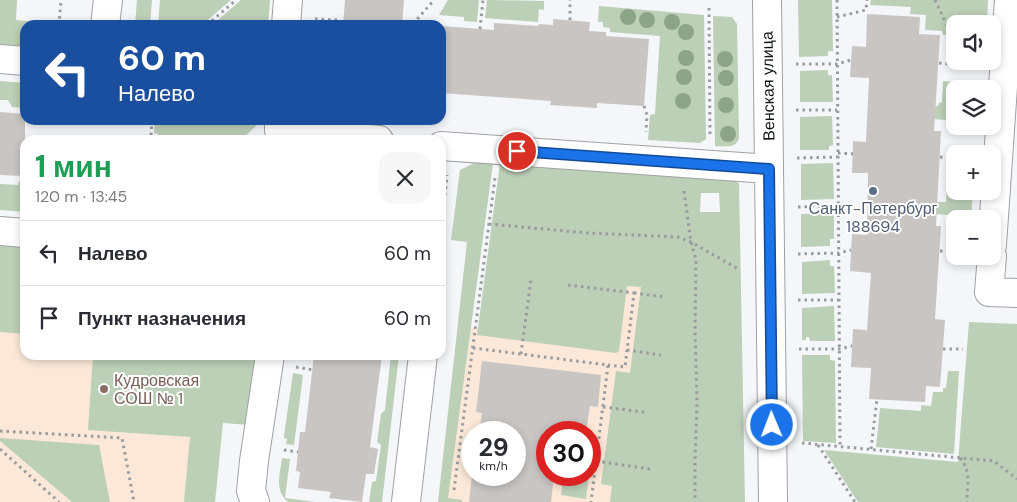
<!DOCTYPE html>
<html lang="ru">
<head>
<meta charset="utf-8">
<style>
	:root { --surface:#fff; --page:#f7f7f7; --text:#2b2b33; --muted:#7c7c81; --line:#e1e1e2 }
	body { margin:0; font-family:"DM Sans",sans-serif; background:var(--page); color:var(--text); height:100vh; display:flex; flex-direction:column; font-size:19px; white-space:nowrap }
	* { box-sizing:border-box; margin:0 }
	p { font-size:16px; color:var(--muted) }
	.icon { flex:none; width:28px; height:28px; fill:none; stroke:currentColor; stroke-width:2; stroke-linecap:round; stroke-linejoin:round }
	.map { position:relative; flex:1; overflow:hidden }
	.drawer { position:absolute; left:20px; top:135px; width:426px; height:225px; display:flex; flex-direction:column; background:var(--surface); border-radius:15px; box-shadow:0 2px 8px #0003 }
	.drawer>* { flex:none }
	.hud { position:absolute; left:20px; top:20px; width:426px; height:105px; border-radius:15px; box-shadow:0 2px 8px #0003; background:#1a4fa0; color:#fff; overflow:hidden }
	.controls { position:absolute; left:946px; top:15px; display:grid; gap:10px }
	.controls a { display:grid; place-items:center; width:55px; height:55px; border-radius:10px; background:var(--surface); box-shadow:0 2px 8px #0003; font-size:25px }
	.speed { position:absolute; left:461px; top:421px; display:flex; gap:10px; font-size:25px; font-weight:700; text-align:center }
	.speed>* { display:grid; place-content:center; width:65px; height:65px; border-radius:50%; background:var(--surface); box-shadow:0 2px 8px #0003; line-height:1 }
	.speed small { font-size:12px; font-weight:400 }
	.speed .limit { border:8px solid #d22; background:#fff; color:#111 }
	.pin { position:absolute; display:grid; place-items:center; width:42px; height:42px; color:#fff; margin:-21px; border:2px solid #fff; border-radius:50%; box-shadow:0 1px 5px #0007 }
	.me { position:absolute; width:55px; margin:-28px; rotate:359deg; stroke-linejoin:round; filter:drop-shadow(0 0 4px #0008) }
	.turn { display:flex; align-items:center; gap:18px; height:105px; padding:0 15px; font-size:22px }
	.turn .icon { width:65px; height:65px; stroke-width:2.5 }
	.turn b { display:block; font-size:35px; line-height:42px }
	.round { display:grid; place-items:center; flex:none; width:52px; height:52px; border-radius:15px; background:var(--page) }
	.headline { display:flex; align-items:center; justify-content:space-between; height:85px; padding:0 15px }
	h1 { font-size:30px; font-weight:800; line-height:38px; color:#1e9e55 }
	ul { padding:0; list-style:none }
	li { display:flex; align-items:center; gap:15px; height:65px; padding:0 15px; border-top:1px solid var(--line) }
	li div { flex:1 }
	li b { display:block; font-size:19px }
	li em { font-style:normal }
	.map>svg:first-child { display:block }
	.education { fill:#fbe8d8; fill-rule:evenodd }
	.green { fill:#bccfb7; fill-rule:evenodd }
	.building { fill:#c8c5c3 }
	.lines { fill:none; stroke-linecap:round; stroke-linejoin:round }
	.minor-casing { stroke:#a0a1a4; stroke-width:30 }
	.path { stroke:#999b9d; stroke-width:3; stroke-dasharray:2.5 4; stroke-linecap:butt }
	.minor { stroke:#fff; stroke-width:28 }
	.tree { fill:#8ca488 }
	.route-casing { stroke:#114b97; stroke-width:12 }
	.route { stroke:#1a73e8; stroke-width:9 }
	.service-dot { fill:#5c6f8a; stroke:#fff; stroke-width:2 }
	.education-dot { fill:#8d6e63; stroke:#fff; stroke-width:2 }
	.labels { text-anchor:middle; dominant-baseline:central; stroke-width:4; stroke-linejoin:round; paint-order:stroke }
	.street-label { font-size:16px; fill:#111213; stroke:#fff }
	.service-label { font-size:16px; fill:#4e5e75; stroke:#fff }
	.education-label { font-size:16px; fill:#785e54; stroke:#fff; text-anchor:start }
</style>
</head>
<body>
<div class="map">
<svg width="1017" height="502" viewBox="0 0 1017 502">
	<rect width="100%" height="100%" fill="#f4f6f9"/>
	<path class="education" d="M 688,246 L 691,502 L 451,502 L 447,499 L 469,327 L 480,329 ZM 472,432 L 515,432 L 515,475 L 472,475 ZM 548,432 L 590,432 L 590,475 L 548,475 Z
		M 0,322 L 25,324 L 25,355 L 210,355 L 199,502 L 0,502 Z"/>
	<path class="green" d="M 0,0 L 17,0 L 16,20 L 34,22 L 34,25 L 25,25 L 24,45 L 19,47 L 0,47 Z
		M 137,0 L 152,0 L 150,25 L 135,25 Z
		M 160,0 L 231,0 L 202,25 L 158,25 Z
		M 241,0 L 270,0 L 268,25 L 212,25 Z
		M 448,0 L 479,0 L 477,22 L 464,21 L 464,17 L 439,15 Z
		M 487,0 L 544,1 L 544,10 L 539,9 L 538,22 L 485,18 Z
		M 798,0 L 832,0 L 833,51 L 828,51 L 828,56 L 799,57 Z
		M 871,0 L 988,0 L 987,24 L 955,24 L 955,41 L 948,40 L 947,35 L 943,35 L 942,31 L 925,30 L 926,15 L 910,14 L 911,7 L 870,5 Z
		M 599,6 L 704,15 L 706,139 L 700,143 L 648,140 L 650,115 L 655,114 L 660,36 L 610,32 L 610,28 L 603,27 L 603,22 L 598,22 Z
		M 713,16 L 732,17 L 737,24 L 739,138 C 736,149 725,146 715,146 Z
		M 828,70 L 828,75 L 832,75 L 833,102 L 800,102 L 800,71 Z
		M 0,81 L 25,83 L 25,108 L 12,107 L 8,100 L 0,100 Z
		M 943,81 L 982,85 L 982,89 L 955,89 L 955,125 L 948,125 L 947,120 L 933,119 L 933,106 L 938,106 L 939,103 L 942,102 Z
		M 832,116 L 833,145 L 829,146 L 829,150 L 800,150 L 800,117 Z
		M 155,120 L 259,120 L 257,125 L 241,140 L 157,140 L 158,134 L 154,133 Z
		M 474,163 L 493,163 L 448,498 L 462,500 L 462,502 L 438,502 L 467,242 L 451,240 L 460,170 Z
		M 500,163 L 733,180 L 739,183 L 745,502 L 610,502 L 612,486 L 601,484 L 616,371 L 630,373 L 641,287 L 627,286 L 619,351 L 616,353 L 477,335 ZM 701,193 L 719,193 L 720,212 L 700,212 Z
		M 833,163 L 834,199 L 801,200 L 801,164 Z
		M 947,177 L 955,177 L 955,191 L 973,191 L 971,219 L 955,219 L 955,220 L 948,220 L 948,215 L 934,214 L 934,202 L 946,202 Z
		M 19,181 L 25,181 L 25,212 L 0,210 L 0,184 L 18,185 Z
		M 834,213 L 834,239 L 830,239 L 830,246 L 801,247 L 801,214 Z
		M 0,245 L 25,247 L 25,334 L 0,332 Z
		M 830,260 L 830,266 L 834,266 L 835,293 L 802,294 L 802,262 Z
		M 834,306 L 835,341 L 810,341 L 809,337 L 806,337 L 806,340 L 802,340 L 802,308 Z
		M 969,322 L 1017,324 L 1017,502 L 858,502 L 824,450 L 958,462 Z
		M 93,355 L 259,355 L 250,425 L 223,423 L 215,502 L 184,502 L 190,437 L 88,430 Z
		M 391,355 L 399,355 L 382,502 L 369,502 L 372,482 L 376,481 L 381,445 L 377,442 L 381,414 L 385,410 Z
		M 802,355 L 830,355 L 830,360 L 835,361 L 836,443 L 803,441 Z
		M 948,371 L 959,371 L 954,454 L 876,447 L 880,408 L 921,411 L 921,405 L 931,406 L 933,392 L 943,392 L 943,388 L 946,388 Z
		M 293,373 L 303,375 L 294,445 L 286,444 L 287,439 L 284,438 L 284,436 Z
		M 0,438 L 99,445 L 110,502 L 72,502 L 0,441 Z
		M 282,458 L 290,459 L 285,498 L 315,502 L 288,502 C 274,490 280,474 282,458 Z
		M 558,475 L 589,475 L 586,499 L 561,495 L 563,481 L 558,480 Z"/>
	<path class="building" d="M 345,0 L 404,0 L 402,25 L 343,25 Z
		M 867,14 L 920,17 L 919,34 L 940,35 L 934,131 L 941,131 L 936,226 L 941,226 L 935,319 L 945,320 L 940,387 L 926,386 L 925,402 L 869,399 L 871,368 L 851,367 L 853,329 L 867,330 L 871,273 L 850,271 L 852,234 L 867,235 L 868,173 L 852,173 L 853,141 L 866,142 L 869,78 L 850,77 L 852,46 L 866,47 Z
		M 553,19 L 590,22 L 589,31 L 606,32 L 606,36 L 649,39 L 644,106 L 597,103 L 597,108 L 550,105 L 551,101 L 441,93 L 441,26 L 494,30 L 494,23 L 538,26 L 539,24 L 553,25 Z
		M 0,112 L 25,114 L 25,176 L 0,175 Z
		M 314,355 L 382,355 L 370,447 L 378,449 L 374,474 L 366,474 L 362,502 L 329,498 L 331,492 L 298,488 L 300,472 L 296,471 L 300,432 L 305,432 Z
		M 482,361 L 601,375 L 598,407 L 590,406 L 587,426 L 579,425 L 578,432 L 548,432 L 548,475 L 554,475 L 551,502 L 469,502 L 472,476 L 474,476 L 474,475 L 515,475 L 515,432 L 479,432 L 482,413 L 476,412 Z"/>
	<g class="lines">
		<defs>
			<path id="minor" d="M 767,0 L 773,502
				M 105,25 L 108,0
				M 286,25 L 288,0
				M 0,59 L 25,61
				M 279,120 L 279,130 L 379,140
				M 441,146 L 769,169
				M 0,231 L 25,233
				M 992,245 L 1009,0
				M 992,256 L 989,292 L 1017,293
				M 255,502 L 251,491 L 254,461 L 270,355
				M 406,502 L 423,355"/>
		</defs>
		<use href="#minor" class="minor-casing"/>
		<path class="path" d="M 837,0 L 840,446
			M 935,0 L 954,40 L 955,46
			M 709,8 L 710,137
			M 837,17 L 866,10 L 867,0
			M 315,19 L 339,20 L 339,25
			M 570,20 L 570,0
			M 413,24 L 434,0
			M 59,25 L 61,0
			M 207,25 L 236,0
			M 480,29 L 483,0
			M 939,63 L 976,66
			M 796,64 L 837,64 L 851,60
			M 644,106 L 647,115 L 646,132
			M 796,110 L 837,110
			M 152,120 L 151,135 L 155,136 L 154,140
			M 838,153 L 853,154
			M 940,157 L 955,158
			M 797,158 L 838,157
			M 684,191 L 691,242 L 696,260 L 695,330 L 697,403 L 695,460 L 695,502
			M 441,206 L 444,205 L 447,175
			M 798,207 L 838,206
			M 489,224 L 587,233 L 678,237 L 691,242 L 740,270
			M 940,251 L 955,252
			M 798,254 L 839,253 L 851,250
			M 568,285 L 634,293 L 625,367 L 608,365
			M 634,293 L 664,297
			M 798,300 L 839,300
			M 473,348 L 608,365 L 591,502
			M 799,349 L 839,349 L 852,346
			M 943,349 L 963,349
			M 627,350 L 661,355
			M 521,354 L 531,279
			M 296,367 L 313,370
			M 603,407 L 644,412
			M 0,431 L 122,438 L 134,502
			M 802,443 L 994,461 L 1017,479
			M 818,445 L 855,502
			M 0,449 L 59,502
			M 871,449 L 877,399
			M 284,450 L 298,452
			M 960,458 C 972,473 967,484 967,502
			M 596,461 L 650,469
			M 454,490 L 495,178"/>
		<use href="#minor" class="minor"/>
	</g>
	<g class="tree">
		<circle cx="628" cy="17" r="8"/>
		<circle cx="647" cy="20" r="8"/>
		<circle cx="672" cy="22" r="8"/>
		<circle cx="686" cy="32" r="8"/>
		<circle cx="686" cy="58" r="8"/>
		<circle cx="725" cy="59" r="8"/>
		<circle cx="684" cy="77" r="8"/>
		<circle cx="726" cy="78" r="8"/>
		<circle cx="683" cy="101" r="8"/>
		<circle cx="726" cy="105" r="8"/>
		<circle cx="728" cy="134" r="8"/>
	</g>
	<g class="lines">
		<defs>
			<path id="route" d="M 517,151 L 769,169 L 772,425"/>
		</defs>
		<use href="#route" class="route-casing"/>
		<use href="#route" class="route"/>
	</g>
	<circle class="service-dot" cx="873" cy="191" r="5"/>
	<circle class="education-dot" cx="104" cy="389" r="5"/>
	<g class="labels">
		<g class="street-label">
			<text transform="translate(768 86) rotate(-91)">Венская улица</text>
		</g>
		<g class="service-label">
			<text x="873" y="208">Санкт-Петербург<tspan x="873" dy="18">188694</tspan></text>
		</g>
		<g class="education-label">
			<text x="114" y="380">Кудровская<tspan x="114" dy="18">СОШ № 1</tspan></text>
		</g>
	</g>
</svg>
<div class="controls">
<a><svg class="icon" aria-label="sound" viewBox="0 0 24 24"><path d="M4 9h4l5-4v14l-5-4H4zM17 9q2 3 0 6"/></svg></a>
<a><svg class="icon" aria-label="layers" viewBox="0 0 24 24"><path d="M12 4l9 5-9 5-9-5zM3 14l9 5 9-5"/></svg></a>
<a>+</a>
<a>−</a>
</div>
<div class="speed"><div>29<small>km/h</small></div><div class="limit">30</div></div>
<div class="pin" style="left:517px;top:151px;background:#d93025"><svg class="icon" aria-label="arrive" viewBox="0 0 24 24"><path d="M6 21V4h12l-3 4 3 4H6"/></svg></div>
<svg class="me" style="left:772px;top:425px" viewBox="-20 -20 40 40"><circle r="17" fill="#1a73e8" stroke="#fff" stroke-width="3"/><path d="M0-11L8 9 0 5-8 9z" fill="#fff"/></svg>
<div class="hud">
<div class="turn"><svg class="icon" aria-label="left" viewBox="0 0 24 24"><path d="M17 20v-9H6M10 6l-5 5 5 5"/></svg><div><b>60 m</b>Налево</div></div>
</div>
<section class="drawer">
<div class="headline"><div><h1>1 мин</h1><p>120 m · 13:45</p></div><a class="round"><svg class="icon" aria-label="close" viewBox="0 0 24 24"><path d="M6 6l12 12M18 6L6 18"/></svg></a></div>
<ul>
<li><svg class="icon" aria-label="left" viewBox="0 0 24 24"><path d="M17 20v-9H6M10 6l-5 5 5 5"/></svg><div><b>Налево</b></div><em>60 m</em></li>
<li><svg class="icon" aria-label="arrive" viewBox="0 0 24 24"><path d="M6 21V4h12l-3 4 3 4H6"/></svg><div><b>Пункт назначения</b></div><em>60 m</em></li>
</ul>
</section>
</div>
</body>
</html>
